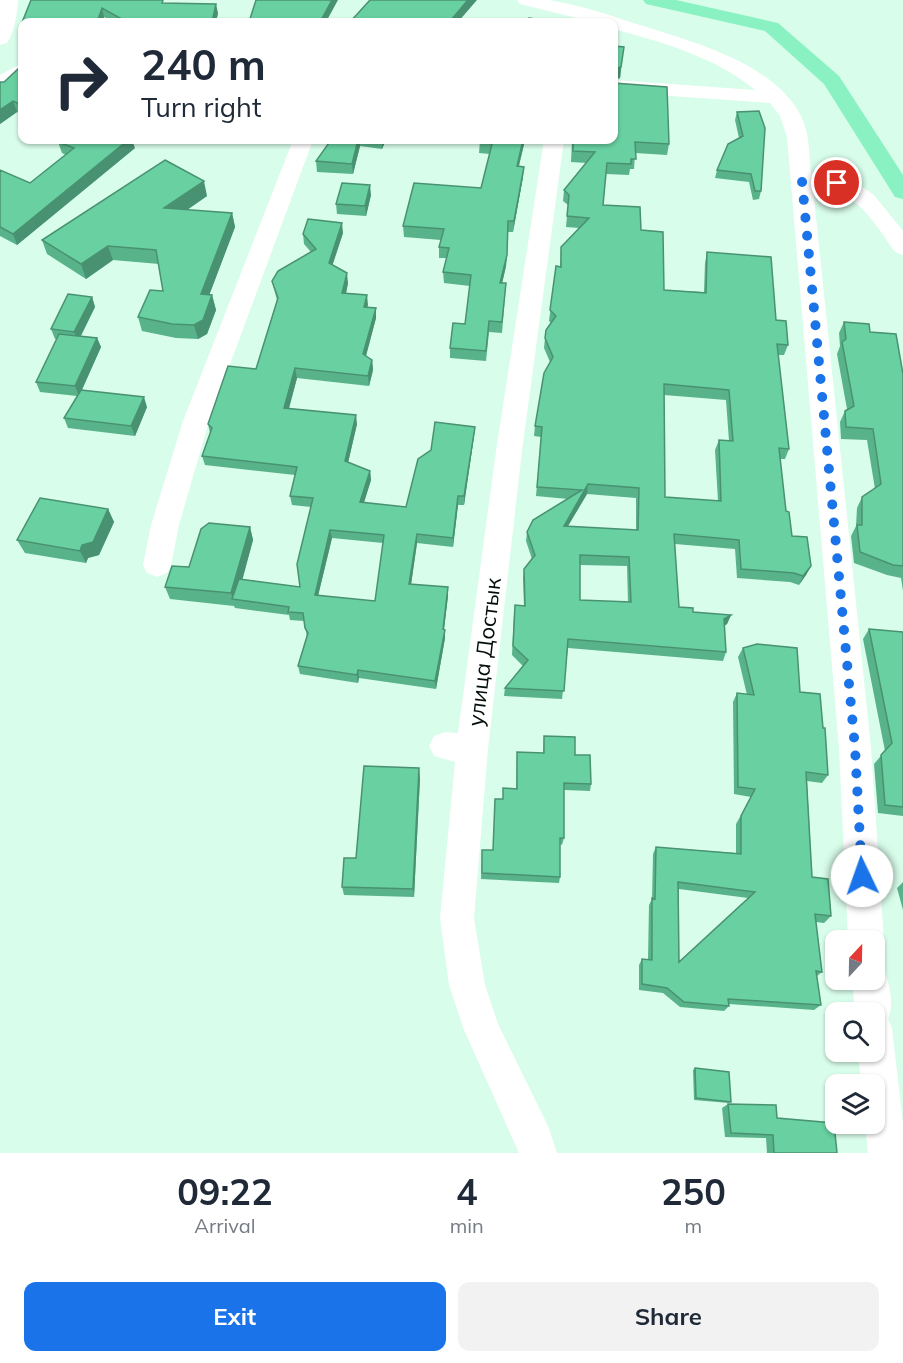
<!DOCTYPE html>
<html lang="en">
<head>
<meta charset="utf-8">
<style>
	:root { --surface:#fff; --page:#f2f2f3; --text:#1f2937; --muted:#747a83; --accent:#1a73e8 }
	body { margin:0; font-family:Mulish,sans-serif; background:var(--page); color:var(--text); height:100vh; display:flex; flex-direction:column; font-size:22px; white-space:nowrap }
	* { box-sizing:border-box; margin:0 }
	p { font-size:20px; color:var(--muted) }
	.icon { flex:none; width:33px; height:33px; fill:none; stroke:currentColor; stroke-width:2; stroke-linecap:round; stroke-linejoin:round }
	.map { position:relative; height:1153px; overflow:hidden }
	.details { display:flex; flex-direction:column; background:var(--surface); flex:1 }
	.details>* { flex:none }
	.hud { position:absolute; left:18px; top:18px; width:600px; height:126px; border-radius:12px; box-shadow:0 2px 4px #0004; background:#fff; color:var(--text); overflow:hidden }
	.needle { width:39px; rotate:22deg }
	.fabs { position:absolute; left:825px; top:930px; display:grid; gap:12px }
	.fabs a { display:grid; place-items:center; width:60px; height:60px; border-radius:12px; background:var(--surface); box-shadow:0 2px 4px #0004; font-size:30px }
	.pin { position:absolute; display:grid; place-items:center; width:51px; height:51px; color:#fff; margin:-26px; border:3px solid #fff; border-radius:50%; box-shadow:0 2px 6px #0007 }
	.me { position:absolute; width:66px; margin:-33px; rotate:357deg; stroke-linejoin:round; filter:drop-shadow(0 0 4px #0008) }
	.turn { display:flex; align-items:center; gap:21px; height:126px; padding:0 24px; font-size:27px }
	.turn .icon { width:78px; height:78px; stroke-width:2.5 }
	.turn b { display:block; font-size:42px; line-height:51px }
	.eta { display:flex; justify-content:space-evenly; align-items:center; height:102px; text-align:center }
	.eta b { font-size:36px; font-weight:700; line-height:42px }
	.cta { display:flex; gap:12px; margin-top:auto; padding:12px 24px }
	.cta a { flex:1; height:69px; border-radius:12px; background:var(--accent); color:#fff; font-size:24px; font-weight:700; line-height:69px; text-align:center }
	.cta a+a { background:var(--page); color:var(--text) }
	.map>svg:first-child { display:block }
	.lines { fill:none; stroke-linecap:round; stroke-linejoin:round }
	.canal { fill:#8af2c2; fill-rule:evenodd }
	.minor { fill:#fff; fill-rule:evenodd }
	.wall { fill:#59b38a; fill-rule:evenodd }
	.shaded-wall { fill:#499271 }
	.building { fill:#68d0a1; stroke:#499271; stroke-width:1.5; fill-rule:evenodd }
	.route { stroke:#1a73e8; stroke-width:10; stroke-dasharray:0 18 }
	.labels { text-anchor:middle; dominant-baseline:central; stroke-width:5; stroke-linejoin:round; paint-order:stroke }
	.street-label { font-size:22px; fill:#040f09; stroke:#fff }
</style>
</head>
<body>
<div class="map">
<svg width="903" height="1153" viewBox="0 0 903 1153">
	<rect width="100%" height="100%" fill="#d8fdea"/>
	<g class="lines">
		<path class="canal" d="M 643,0 L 676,0 L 778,23 L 839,76 L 903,175 L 903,199 L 895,197 L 824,84 L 765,31 L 646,4 Z"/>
		<path class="minor" d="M 0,0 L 18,0 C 17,14 15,31 7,43 L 0,45 Z
			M 517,0 C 527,0 539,0 549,0 C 574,4 601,12 624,20 C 679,38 772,59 801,116 C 810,134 809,155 811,174 L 836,176 L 855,182 L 874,195 L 903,231 L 903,255 C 893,253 890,245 884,236 C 864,208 849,189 813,188 L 871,748 L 884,940 L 878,952 L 874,954 L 874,940 L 848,940 L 839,748 L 787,137 L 780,116 L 770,103 L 614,92 L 614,80 L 755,90 C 716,57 661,42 614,29 L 614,22 L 593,22 L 520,4 Z
			M 22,63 L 22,77 L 7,88 L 0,90 L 0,75 Z
			M 293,140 L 313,140 L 209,421 L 179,525 L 171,565 L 167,573 L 157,577 L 147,573 L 143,565 L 151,525 L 183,421 Z
			M 544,140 L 564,140 L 522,451 L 488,749 L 474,918 L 485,985 L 498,1024 L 549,1128 L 557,1153 L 519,1153 L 464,1030 L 449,985 L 440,918 L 455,762 L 434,756 L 429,746 L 434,736 L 445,732 L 458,733 L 496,451 Z
			M 874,964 L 883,967 C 889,982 895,1004 888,1019 L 892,1028 L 903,1123 L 903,1153 L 868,1153 L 865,1124 L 874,1124 L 874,1084 L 861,1084 L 858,1052 L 874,1052 L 874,1012 L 855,1012 L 852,980 L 874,980 Z"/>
	</g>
	<path class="wall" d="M 31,0 L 163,3 L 218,13 L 216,22 L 113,22 L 104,17 L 102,22 L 22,22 Z
		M 614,46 L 624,47 L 620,78 L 614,80 L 614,83 L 669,144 L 667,155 L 635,153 L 634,169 L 630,169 L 629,175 L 606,174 L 603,205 L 641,230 L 664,290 L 704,292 L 705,263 L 707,252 L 776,320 L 788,345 L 784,355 L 778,355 L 789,449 L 785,459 L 780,459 L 786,511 L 792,536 L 811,566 L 806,575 L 799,585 L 790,582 L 737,578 L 735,549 L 675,544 L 679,607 L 693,612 L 731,615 L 727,624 L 724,626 L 726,652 L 723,661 L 568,648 L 562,699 L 504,696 L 505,688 L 523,666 L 512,655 L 514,614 L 524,606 L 523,578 L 524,569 L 532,559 L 526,541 L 527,532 L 568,499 L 536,496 L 541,437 L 534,436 L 535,426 L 550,362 L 544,348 L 545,338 L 551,323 L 549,321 L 556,266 L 560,267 L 561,247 L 579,228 L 566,227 L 568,205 L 563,201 L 564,190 L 587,163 L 571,162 L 572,140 L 614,140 ZM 664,395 L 726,400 L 729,441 L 719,440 L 715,450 L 718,501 L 665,497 ZM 587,494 L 636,498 L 636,530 L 568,526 ZM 580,565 L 627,566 L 628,602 L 580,600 Z
		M 22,62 L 22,115 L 17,112 L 0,124 L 0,82 L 4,82 L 19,68 Z
		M 737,112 L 761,191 L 759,199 L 753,200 L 749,182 L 715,178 L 717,170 L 739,138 L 735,120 Z
		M 331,140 L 386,140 L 382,149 L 360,146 L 353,174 L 317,172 L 316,161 Z
		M 480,140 L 525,140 L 519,166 L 523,177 L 513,232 L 508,232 L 506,266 L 502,283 L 506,283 L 502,333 L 489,332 L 486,361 L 450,358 L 450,348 L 465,324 L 470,286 L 444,283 L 443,272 L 447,258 L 439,258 L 439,247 L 441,240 L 404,237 L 403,226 L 481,188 L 490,154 L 479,153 Z
		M 58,142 L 135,148 L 17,245 L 0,236 L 0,170 L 30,183 L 66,155 L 62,153 Z
		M 371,195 L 366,216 L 337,214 L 336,204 Z
		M 207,196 L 187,210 L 232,213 L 235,227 L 209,295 L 212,295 L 216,310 L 207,334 L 198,339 L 176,338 L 142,331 L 138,317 L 163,291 L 159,264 L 113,260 L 86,279 L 47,254 L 42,240 Z
		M 343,233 L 332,265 L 348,283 L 346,293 L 367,295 L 367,308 L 376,308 L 376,318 L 366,356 L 372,360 L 373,370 L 369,386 L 297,378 L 289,409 L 357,424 L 348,463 L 370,471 L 371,480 L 364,503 L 406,507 L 475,427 L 474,436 L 464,505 L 458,505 L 453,547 L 417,543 L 411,584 L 448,596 L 444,629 L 445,630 L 445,638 L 436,689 L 359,678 L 358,683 L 300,674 L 298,666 L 307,637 L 304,621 L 290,620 L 289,615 L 235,608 L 234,606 L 170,599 L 165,587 L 189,567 L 250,527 L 253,540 L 242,579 L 300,587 L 311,507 L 292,505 L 290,496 L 295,475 L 205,465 L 202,456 L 210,433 L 208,424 L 256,369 L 277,300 L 272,281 L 311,252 L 304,244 L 303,234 ZM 332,538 L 383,543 L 375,601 L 318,596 Z
		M 92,297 L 95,307 L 81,336 L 97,338 L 101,347 L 82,390 L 147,407 L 135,436 L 68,428 L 64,418 L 77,396 L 40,392 L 36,382 L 57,339 L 55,339 L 51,329 Z
		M 844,322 L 870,332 L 903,374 L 903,591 L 901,578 L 887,575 L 854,563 L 851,536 L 856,526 L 857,508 L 862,497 L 875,489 L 867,440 L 841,439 L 840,422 L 845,411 L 847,409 L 837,354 L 840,346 L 839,333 Z
		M 108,509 L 114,522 L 99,555 L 88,558 L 86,563 L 25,553 L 17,540 Z
		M 869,629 L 903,632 L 903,816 L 878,813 L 874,764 L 885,751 L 863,639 Z
		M 743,648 L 800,692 L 823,728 L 828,775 L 822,783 L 807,781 L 812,877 L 831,916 L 824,923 L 816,922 L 822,972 L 817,976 L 821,1005 L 814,1010 L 729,1004 L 729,1006 L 724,1011 L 680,1007 L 663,993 L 639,990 L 639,965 L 642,959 L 648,960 L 649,905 L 652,899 L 653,854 L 656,847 L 736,853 L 736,824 L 751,797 L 734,794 L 733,702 L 737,693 L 747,695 L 738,657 ZM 679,889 L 748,898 L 679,962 Z
		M 544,736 L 575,755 L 591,784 L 590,791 L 564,790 L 564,838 L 562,845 L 560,844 L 560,877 L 559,883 L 481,879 L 482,850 L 493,850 L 503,799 L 516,789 L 517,752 L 543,753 Z
		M 420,778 L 414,897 L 344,895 L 342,887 L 356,858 Z
		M 903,882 L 903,910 L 897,888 Z
		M 695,1068 L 731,1102 L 729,1103 L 694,1100 L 693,1070 Z
		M 728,1104 L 777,1118 L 837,1153 L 767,1153 L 766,1138 L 725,1137 L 722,1108 Z"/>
	<path class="shaded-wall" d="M 332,0 L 338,0 L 326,22 L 320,22 Z
		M 468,0 L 477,0 L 458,22 L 451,20 Z
		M 216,4 L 218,13 L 216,22 L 212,22 Z
		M 102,8 L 104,17 L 102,22 L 97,22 Z
		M 621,67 L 620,78 L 614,80 L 614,69 Z
		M 13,101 L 17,112 L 0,124 L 0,110 Z
		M 128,140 L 132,140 L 135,148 L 17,245 L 13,234 Z
		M 358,140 L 360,140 L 360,146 L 353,174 L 352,164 Z
		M 382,140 L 386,140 L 382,149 Z
		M 523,140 L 525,140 L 516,177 L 517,166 Z
		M 524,167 L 523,177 L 513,232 L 514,221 Z
		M 204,181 L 207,196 L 168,223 L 164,208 Z
		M 370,185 L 371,195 L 366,216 L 365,206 Z
		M 232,213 L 235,227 L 204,309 L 201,294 Z
		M 342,223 L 343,233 L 330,273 L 329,263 Z
		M 108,246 L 113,260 L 86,279 L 81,264 Z
		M 507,255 L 506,266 L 500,293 L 500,283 Z
		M 347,273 L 348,283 L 344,303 L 342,293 Z
		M 212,295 L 216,310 L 207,334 L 198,339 L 194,325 Z
		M 367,295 L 368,305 L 365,317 L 364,307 Z
		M 92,297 L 95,307 L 78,341 L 74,332 Z
		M 376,308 L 376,318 L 364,363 L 363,354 Z
		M 97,338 L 101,347 L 79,396 L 75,386 Z
		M 372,360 L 373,370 L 369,386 L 368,376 Z
		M 295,368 L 297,378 L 286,418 L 284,408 Z
		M 144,397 L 147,407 L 135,436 L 131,426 Z
		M 356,415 L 357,424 L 346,471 L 345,461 Z
		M 475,427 L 474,436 L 464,505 L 464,496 Z
		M 370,471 L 371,480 L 361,511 L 360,502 Z
		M 588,484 L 587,494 L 562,536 L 564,526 Z
		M 458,496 L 458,505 L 453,547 L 453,538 Z
		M 108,509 L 114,522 L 99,555 L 88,558 L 86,563 L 80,551 L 82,545 Z
		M 250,527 L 253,540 L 237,600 L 233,599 L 231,593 Z
		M 330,530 L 332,538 L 316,604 L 315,595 Z
		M 417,534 L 417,543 L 410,592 L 409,584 Z
		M 811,566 L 806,575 L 799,585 L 803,576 Z
		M 448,587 L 448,596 L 443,638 L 443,629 Z
		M 731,615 L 727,624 L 720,628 L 724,619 Z
		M 445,630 L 445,638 L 436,689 L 435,681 Z
		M 358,670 L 359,678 L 358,683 L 357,675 Z
		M 419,768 L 420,778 L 414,897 L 413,889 Z"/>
	<path class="building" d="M 31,0 L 163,0 L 162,3 L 216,4 L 212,22 L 127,22 L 102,8 L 97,22 L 22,22 L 22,25 L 21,25 Z
		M 256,0 L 332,0 L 320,22 L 249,22 Z
		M 370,0 L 468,0 L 451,20 L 467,22 L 350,22 Z
		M 529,18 L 552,22 L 527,22 Z
		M 614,46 L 624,47 L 621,67 L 614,69 Z
		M 22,62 L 22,105 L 13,101 L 0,110 L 0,82 L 4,82 L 19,68 L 20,63 Z
		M 614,77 L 614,83 L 667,87 L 669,144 L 635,142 L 636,159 L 631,159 L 631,164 L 607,163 L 603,205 L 640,207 L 641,230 L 663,232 L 664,290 L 706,293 L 707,252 L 771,257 L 776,320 L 786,321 L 788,345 L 777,344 L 789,449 L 779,448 L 786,511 L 789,512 L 792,536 L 807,537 L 811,566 L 803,576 L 794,573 L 741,569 L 739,540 L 674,534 L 679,607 L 693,608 L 693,612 L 731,615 L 724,619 L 726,652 L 568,639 L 564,691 L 505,688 L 528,660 L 513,646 L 515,605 L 525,606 L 524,569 L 535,555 L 527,532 L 533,520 L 582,490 L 537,487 L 542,427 L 535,426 L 544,373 L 553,357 L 545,338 L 546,330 L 556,316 L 550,310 L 556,266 L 561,267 L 561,247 L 589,218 L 567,216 L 569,195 L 564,190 L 595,152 L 573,151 L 573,140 L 614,140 ZM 664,384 L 729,390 L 733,441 L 719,440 L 721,501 L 665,497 ZM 588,484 L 639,488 L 638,530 L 564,526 ZM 580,555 L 629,557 L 631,602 L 580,600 Z
		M 759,111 L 765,128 L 761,191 L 755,191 L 751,174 L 717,170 L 728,144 L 743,136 L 737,112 Z
		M 61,140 L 128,140 L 13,234 L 0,227 L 0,170 L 30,183 L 74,148 L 58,142 Z
		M 331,140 L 358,140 L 352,164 L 316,161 Z
		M 480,140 L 523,140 L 517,166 L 524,167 L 514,221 L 508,221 L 507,255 L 500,283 L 506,283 L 502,322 L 489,321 L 486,351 L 450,348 L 453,323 L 465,324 L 471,275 L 443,272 L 449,248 L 439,247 L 444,229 L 403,226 L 414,183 L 481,188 L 492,144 L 480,142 Z
		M 165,160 L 204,181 L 164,208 L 232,213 L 201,294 L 212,295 L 203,320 L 194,325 L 172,324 L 138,317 L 150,290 L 163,291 L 156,250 L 108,246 L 81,264 L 42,240 Z
		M 342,183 L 370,185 L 365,206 L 336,204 Z
		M 308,219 L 342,223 L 329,263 L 347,273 L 342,293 L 367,295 L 364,307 L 376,308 L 363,354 L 372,360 L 368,376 L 295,368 L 284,408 L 356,415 L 345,461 L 370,471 L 360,502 L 406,507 L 418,459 L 431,450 L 435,422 L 475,427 L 464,496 L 458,496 L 453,538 L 417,534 L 409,584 L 448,587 L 443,629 L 445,630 L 435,681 L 358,670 L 357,675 L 298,666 L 308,633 L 305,628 L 303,613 L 288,612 L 289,607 L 232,599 L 239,579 L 300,587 L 297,564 L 313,498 L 290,496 L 297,467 L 202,456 L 212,428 L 208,424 L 228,366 L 256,369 L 278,298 L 272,281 L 278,271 L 316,249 L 303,234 ZM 330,530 L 384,535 L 375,601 L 315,595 Z
		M 68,294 L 92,297 L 74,332 L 51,329 Z
		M 844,322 L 869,324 L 870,332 L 896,334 L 903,374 L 903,566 L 893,565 L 860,552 L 857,525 L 862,525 L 862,497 L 881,484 L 873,429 L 846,427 L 845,411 L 854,406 L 842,342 L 846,339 Z
		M 59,334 L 97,338 L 75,386 L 36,382 Z
		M 81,390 L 144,397 L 131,426 L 64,418 Z
		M 40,498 L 108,509 L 93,542 L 82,545 L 80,551 L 17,540 Z
		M 209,523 L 250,527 L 231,593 L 165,587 L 172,566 L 189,567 L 201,529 Z
		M 869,629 L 903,632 L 903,807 L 885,805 L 881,755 L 892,743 Z
		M 757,644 L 797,648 L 800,692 L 820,694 L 823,728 L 825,728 L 828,775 L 806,772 L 812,877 L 828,879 L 831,916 L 815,914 L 822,972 L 816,971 L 821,1005 L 728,999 L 729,1006 L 684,1002 L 667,988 L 642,984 L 642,959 L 652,960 L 652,898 L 655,899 L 656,847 L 741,854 L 741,816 L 755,789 L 738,787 L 737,693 L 754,695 L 743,648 ZM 678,882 L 755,892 L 679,962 Z
		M 544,736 L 575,737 L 575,755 L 590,755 L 591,784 L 564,783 L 564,838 L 560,838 L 560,877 L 482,873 L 482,850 L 493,850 L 495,799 L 503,799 L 503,788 L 517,789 L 517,752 L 544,753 Z
		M 364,766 L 419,768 L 413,889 L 342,887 L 344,858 L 356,858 Z
		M 695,1068 L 729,1072 L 731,1102 L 696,1098 Z
		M 728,1104 L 776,1105 L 777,1118 L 834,1123 L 837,1153 L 774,1153 L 773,1135 L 731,1133 Z"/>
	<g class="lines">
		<path class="route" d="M 837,183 L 802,181 L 855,748 L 862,876"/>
	</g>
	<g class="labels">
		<g class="street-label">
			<text transform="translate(484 652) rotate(-83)">улица Достык</text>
		</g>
	</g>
</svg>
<div class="fabs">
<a><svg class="needle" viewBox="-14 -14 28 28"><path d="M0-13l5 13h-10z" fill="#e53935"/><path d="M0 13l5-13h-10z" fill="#747a83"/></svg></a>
<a><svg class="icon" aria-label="search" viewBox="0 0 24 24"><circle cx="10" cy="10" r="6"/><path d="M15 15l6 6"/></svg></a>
<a><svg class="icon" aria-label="layers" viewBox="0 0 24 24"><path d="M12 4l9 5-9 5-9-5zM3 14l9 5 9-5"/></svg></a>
</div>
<div class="pin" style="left:837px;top:183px;background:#d93025"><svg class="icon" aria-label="arrive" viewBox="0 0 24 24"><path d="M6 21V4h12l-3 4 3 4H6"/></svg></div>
<svg class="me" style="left:862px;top:876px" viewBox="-20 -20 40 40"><circle r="19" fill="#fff"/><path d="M0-13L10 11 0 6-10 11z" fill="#1a73e8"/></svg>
<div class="hud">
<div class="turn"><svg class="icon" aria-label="right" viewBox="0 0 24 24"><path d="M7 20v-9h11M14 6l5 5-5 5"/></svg><div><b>240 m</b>Turn right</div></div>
</div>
</div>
<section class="details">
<div class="eta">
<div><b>09:22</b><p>Arrival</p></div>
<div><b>4</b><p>min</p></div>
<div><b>250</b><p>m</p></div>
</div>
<div class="cta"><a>Exit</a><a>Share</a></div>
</section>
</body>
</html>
